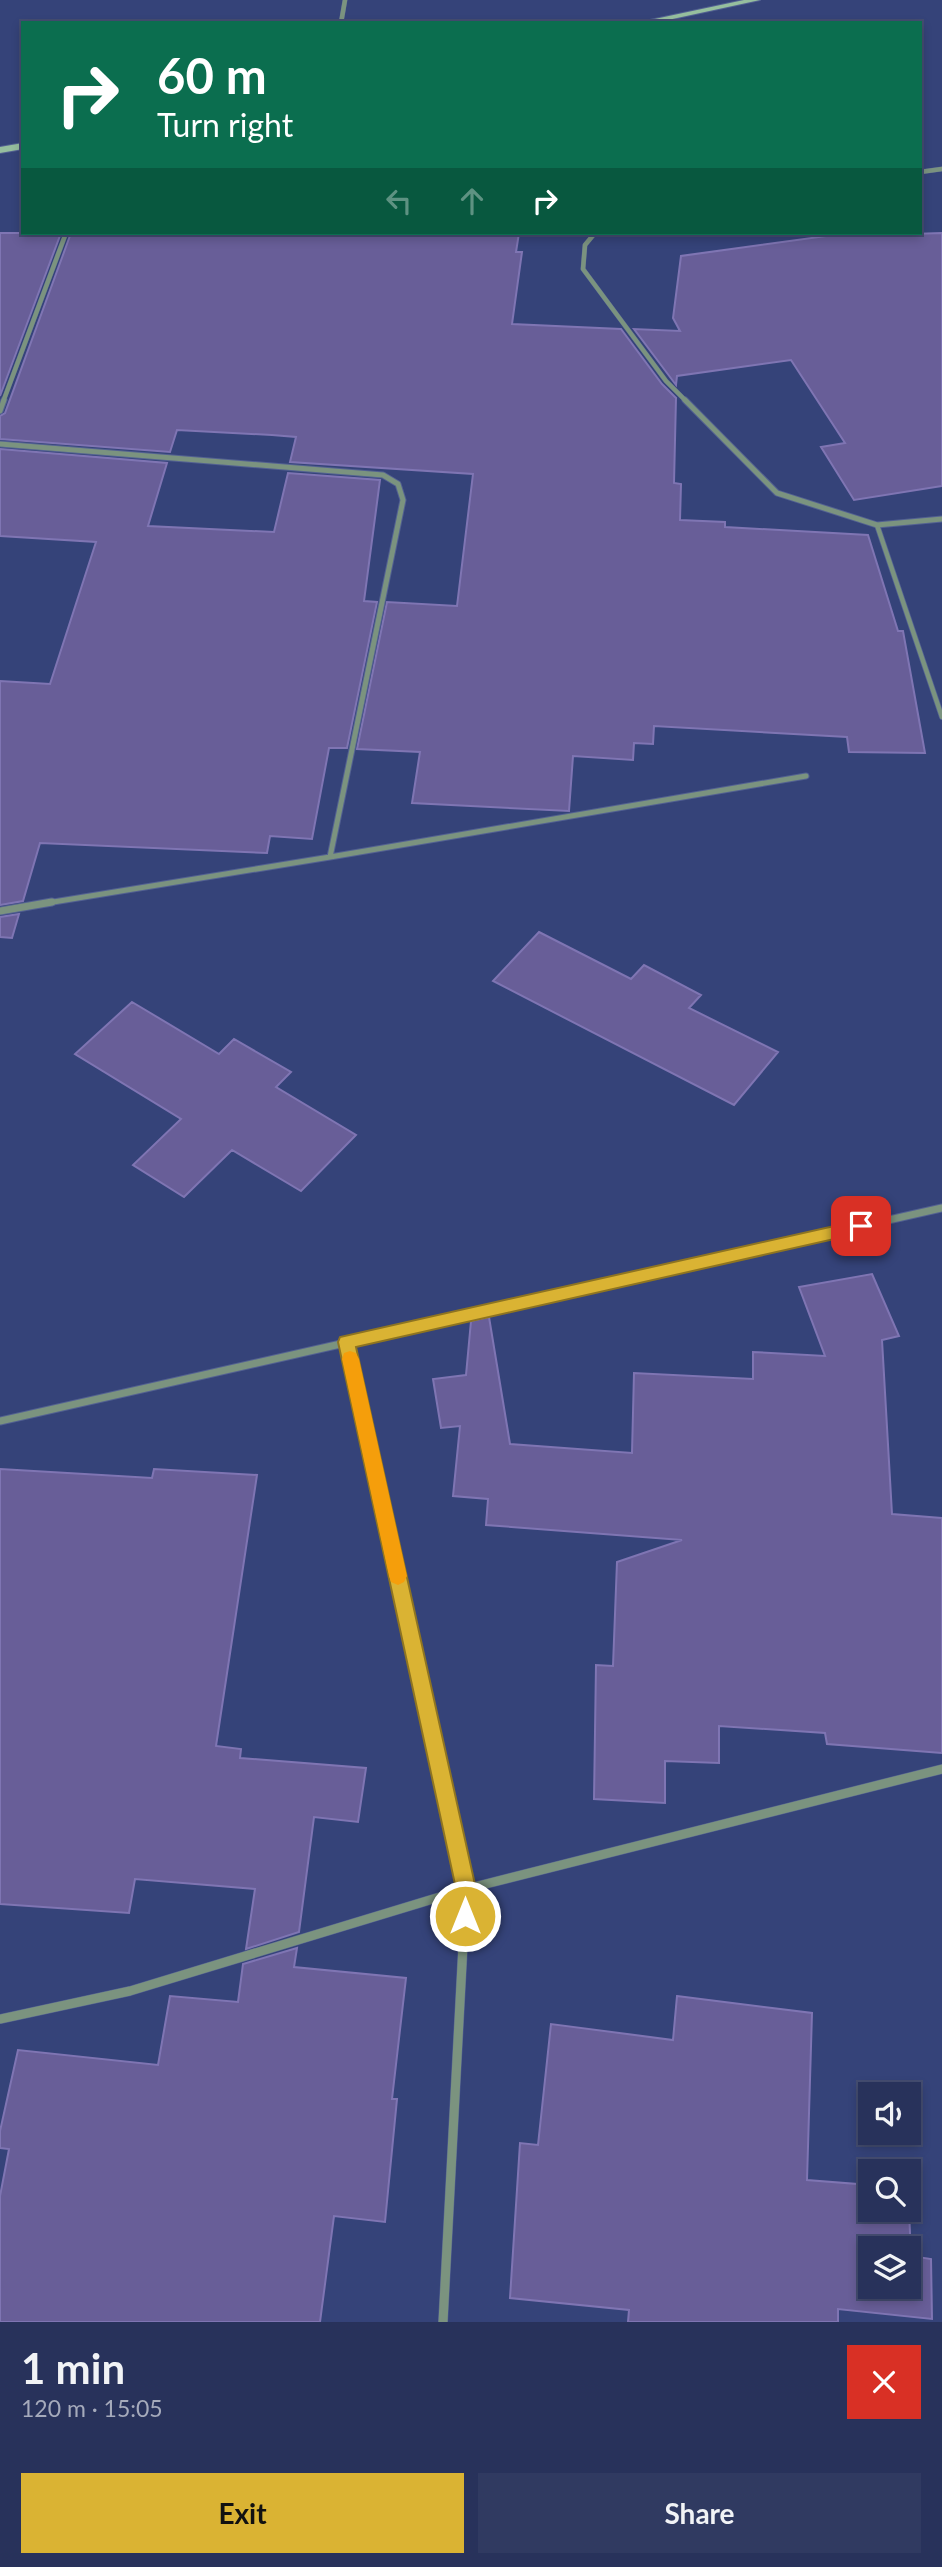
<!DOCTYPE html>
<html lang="en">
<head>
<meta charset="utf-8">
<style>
	:root { --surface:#28325b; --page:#303a61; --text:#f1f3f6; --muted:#a5aabb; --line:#444d71; --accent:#dab333 }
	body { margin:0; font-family:Lato,sans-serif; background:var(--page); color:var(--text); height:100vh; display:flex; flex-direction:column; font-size:26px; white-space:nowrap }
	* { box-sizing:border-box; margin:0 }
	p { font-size:23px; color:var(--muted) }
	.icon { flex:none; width:38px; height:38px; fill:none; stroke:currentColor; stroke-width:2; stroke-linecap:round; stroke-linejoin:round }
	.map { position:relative; height:2322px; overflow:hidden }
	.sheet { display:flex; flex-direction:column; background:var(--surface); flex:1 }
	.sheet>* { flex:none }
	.top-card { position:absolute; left:21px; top:21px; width:901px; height:214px; border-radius:0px; box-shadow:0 4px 10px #0003,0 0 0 2px var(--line); background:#0b6e4f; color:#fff; overflow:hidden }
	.fabs { position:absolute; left:858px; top:2082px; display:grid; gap:14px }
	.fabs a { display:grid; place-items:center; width:63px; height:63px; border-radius:0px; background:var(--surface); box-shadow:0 4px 10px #0003,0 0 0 2px var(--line); font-size:35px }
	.pin { position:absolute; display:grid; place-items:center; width:60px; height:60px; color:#fff; margin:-30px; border-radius:14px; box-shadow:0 4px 10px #0006 }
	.me { position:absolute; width:77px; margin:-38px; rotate:0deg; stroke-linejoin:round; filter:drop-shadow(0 0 5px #0008) }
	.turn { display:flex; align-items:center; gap:24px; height:147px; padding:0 21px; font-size:32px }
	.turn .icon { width:91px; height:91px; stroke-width:2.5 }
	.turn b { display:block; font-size:49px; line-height:60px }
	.lanes { display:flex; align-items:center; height:66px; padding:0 21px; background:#0003; justify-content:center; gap:35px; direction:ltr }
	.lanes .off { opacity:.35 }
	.round { display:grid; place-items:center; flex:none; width:74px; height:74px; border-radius:0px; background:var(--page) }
	.head { display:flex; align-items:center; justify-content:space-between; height:119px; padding:0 21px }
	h1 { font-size:42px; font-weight:700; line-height:52px }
	.action { display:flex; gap:14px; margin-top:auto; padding:14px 21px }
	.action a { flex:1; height:80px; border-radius:0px; background:var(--accent); color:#111; font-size:28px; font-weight:700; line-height:80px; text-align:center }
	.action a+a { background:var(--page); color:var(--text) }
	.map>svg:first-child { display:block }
	.building { fill:#685e98; stroke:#7f75b3; stroke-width:2; fill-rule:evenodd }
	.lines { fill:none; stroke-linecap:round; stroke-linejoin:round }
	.lane-casing { stroke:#536192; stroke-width:6 }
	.street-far3-casing { stroke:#536192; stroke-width:5 }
	.street-far2-casing { stroke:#536192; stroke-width:7 }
	.street-far1-casing { stroke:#536192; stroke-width:9 }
	.street-casing { stroke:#536192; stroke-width:10 }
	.secondary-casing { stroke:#536192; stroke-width:2 }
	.lane { stroke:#7b937f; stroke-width:4.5 }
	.street-far3 { stroke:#7b937f; stroke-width:4.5 }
	.street-far2 { stroke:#7b937f; stroke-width:5 }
	.street-far1 { stroke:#7b937f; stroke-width:7 }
	.street { stroke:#7b937f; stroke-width:9 }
	.secondary { fill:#96be9e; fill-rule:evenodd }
	.route { fill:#dab333; stroke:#8e7421; stroke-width:2 }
	.slow { fill:#f59e0b }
</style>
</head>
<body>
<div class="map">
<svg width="942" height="2322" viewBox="0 0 942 2322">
	<rect width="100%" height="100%" fill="#354379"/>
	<path class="building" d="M 0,233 L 61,233 L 0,396 Z
		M 71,233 L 519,233 L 516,252 L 522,252 L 512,324 L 621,329 L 662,384 L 676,398 L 674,483 L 681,484 L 680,520 L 725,522 L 725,527 L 868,535 L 898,631 L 903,631 L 925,753 L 849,752 L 847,737 L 654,726 L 653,744 L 634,743 L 633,760 L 573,756 L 569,811 L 412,803 L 420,752 L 357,749 L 387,602 L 457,606 L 473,474 L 290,462 L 296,437 L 272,435 L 177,430 L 170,452 L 0,439 L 0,416 L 5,413 Z
		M 848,233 L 850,236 L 942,233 L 942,486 L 854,500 L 821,447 L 845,443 L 791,360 L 677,376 L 676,385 L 634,329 L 680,331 L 673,318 L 681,256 Z
		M 0,449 L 167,463 L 148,526 L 274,532 L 288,473 L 380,480 L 364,601 L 377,602 L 347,748 L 329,748 L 312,839 L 270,836 L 267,853 L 40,843 L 23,901 L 0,905 L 0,681 L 50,684 L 96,542 L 0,536 Z
		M 19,914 L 12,938 L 0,937 L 0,917 Z
		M 539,932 L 631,979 L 644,965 L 701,995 L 689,1008 L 778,1052 L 734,1105 L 493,981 Z
		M 132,1002 L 219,1054 L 234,1039 L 291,1072 L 276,1087 L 356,1135 L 301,1191 L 232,1150 L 184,1197 L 133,1165 L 181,1119 L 75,1054 Z
		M 872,1274 L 899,1336 L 882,1340 L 892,1514 L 942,1518 L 942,1753 L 827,1744 L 825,1733 L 719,1726 L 719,1763 L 665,1761 L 665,1803 L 594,1799 L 596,1665 L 613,1666 L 617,1562 L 682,1540 L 486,1525 L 488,1499 L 453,1496 L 460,1426 L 441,1428 L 433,1379 L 466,1375 L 471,1321 L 489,1317 L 510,1444 L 632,1453 L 634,1373 L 753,1379 L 753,1352 L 825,1356 L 799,1287 Z
		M 0,1469 L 152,1478 L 154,1469 L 257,1475 L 216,1746 L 241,1749 L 240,1758 L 366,1768 L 358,1822 L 314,1817 L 299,1932 L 246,1949 L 255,1889 L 135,1879 L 129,1913 L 0,1904 Z
		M 297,1948 L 294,1967 L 406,1978 L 392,2099 L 397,2099 L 385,2222 L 334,2216 L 320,2322 L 0,2322 L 0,2196 L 9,2149 L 0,2148 L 0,2131 L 18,2050 L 158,2065 L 170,1996 L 238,2002 L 243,1964 Z
		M 677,1996 L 812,2013 L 807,2180 L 870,2185 L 870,2210 L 908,2210 L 908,2187 L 911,2256 L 931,2259 L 932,2319 L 838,2309 L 838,2322 L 628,2322 L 629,2310 L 510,2298 L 520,2143 L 538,2145 L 551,2024 L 673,2040 ZM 870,2249 L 908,2249 L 908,2287 L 870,2287 Z"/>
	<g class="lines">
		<defs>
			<path id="lane" d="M 877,525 L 942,717"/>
			<path id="street-far3" d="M 341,23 L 345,0
				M 920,172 L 942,169
				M 595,233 L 585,245 L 583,269 L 666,381 L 687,402
				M 3,402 L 66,233"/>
			<path id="street-far2" d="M 685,400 L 777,493 L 877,525 L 942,519
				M 0,411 L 4,400
				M 0,444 L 383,475 L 398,484 L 403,500 L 330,857 L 41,904
				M 330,857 L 806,776"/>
			<path id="street-far1" d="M 0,911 L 52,902
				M 346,1342 L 388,1534
				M 0,1421 L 942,1208"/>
			<path id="street" d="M 388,1532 L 466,1889 L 443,2322
				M 0,2019 L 130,1991 L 466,1889 L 942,1769"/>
			<path id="secondary" d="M 744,0 L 760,0 L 654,23 L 636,23 Z
				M 23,143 L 23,149 L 0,153 L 0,147 Z"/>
		</defs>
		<use href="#lane" class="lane-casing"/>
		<use href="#street-far3" class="street-far3-casing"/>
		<use href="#street-far2" class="street-far2-casing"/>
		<use href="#street-far1" class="street-far1-casing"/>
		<use href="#street" class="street-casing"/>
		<use href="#secondary" class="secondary-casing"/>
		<use href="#lane" class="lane"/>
		<use href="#street-far3" class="street-far3"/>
		<use href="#street-far2" class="street-far2"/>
		<use href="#street-far1" class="street-far1"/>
		<use href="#street" class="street"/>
		<use href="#secondary" class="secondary"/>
	</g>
	<path class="route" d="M 861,1220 L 867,1222 L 869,1226 L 867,1231 L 861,1233 L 356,1347 L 476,1889 L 472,1924 L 465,1927 L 458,1924 L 455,1916 L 456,1889 L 338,1342 L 340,1337 Z"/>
	<path class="slow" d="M 350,1351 L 356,1353 L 359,1359 L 407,1576 L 404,1582 L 398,1585 L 391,1582 L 389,1576 L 342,1359 L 344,1353 Z"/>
</svg>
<div class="fabs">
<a><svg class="icon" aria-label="sound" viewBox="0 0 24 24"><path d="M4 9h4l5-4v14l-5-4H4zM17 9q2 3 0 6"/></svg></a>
<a><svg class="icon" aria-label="search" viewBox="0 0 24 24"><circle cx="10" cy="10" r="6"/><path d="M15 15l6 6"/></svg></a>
<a><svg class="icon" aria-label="layers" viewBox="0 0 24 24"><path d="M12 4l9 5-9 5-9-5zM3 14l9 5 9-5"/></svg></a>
</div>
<div class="pin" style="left:861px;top:1226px;background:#d93025"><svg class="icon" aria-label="arrive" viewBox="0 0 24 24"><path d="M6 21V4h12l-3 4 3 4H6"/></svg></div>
<svg class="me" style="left:465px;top:1916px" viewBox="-20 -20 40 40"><circle r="17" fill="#dab333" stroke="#fff" stroke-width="3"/><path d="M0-11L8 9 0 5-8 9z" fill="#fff"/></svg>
<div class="top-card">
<div class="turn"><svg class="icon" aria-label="right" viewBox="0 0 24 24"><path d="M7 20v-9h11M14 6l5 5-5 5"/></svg><div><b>60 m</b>Turn right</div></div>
<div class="lanes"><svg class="icon off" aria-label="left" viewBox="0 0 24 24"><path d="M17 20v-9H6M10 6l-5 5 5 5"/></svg><svg class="icon off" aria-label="ahead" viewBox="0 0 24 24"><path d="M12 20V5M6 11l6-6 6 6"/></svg><svg class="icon" aria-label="right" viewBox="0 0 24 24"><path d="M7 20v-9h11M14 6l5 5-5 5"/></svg></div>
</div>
</div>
<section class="sheet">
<div class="head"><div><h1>1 min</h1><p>120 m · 15:05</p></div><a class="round" style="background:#d93025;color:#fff"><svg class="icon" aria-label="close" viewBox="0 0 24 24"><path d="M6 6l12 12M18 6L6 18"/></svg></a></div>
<div class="action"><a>Exit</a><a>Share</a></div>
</section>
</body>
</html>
